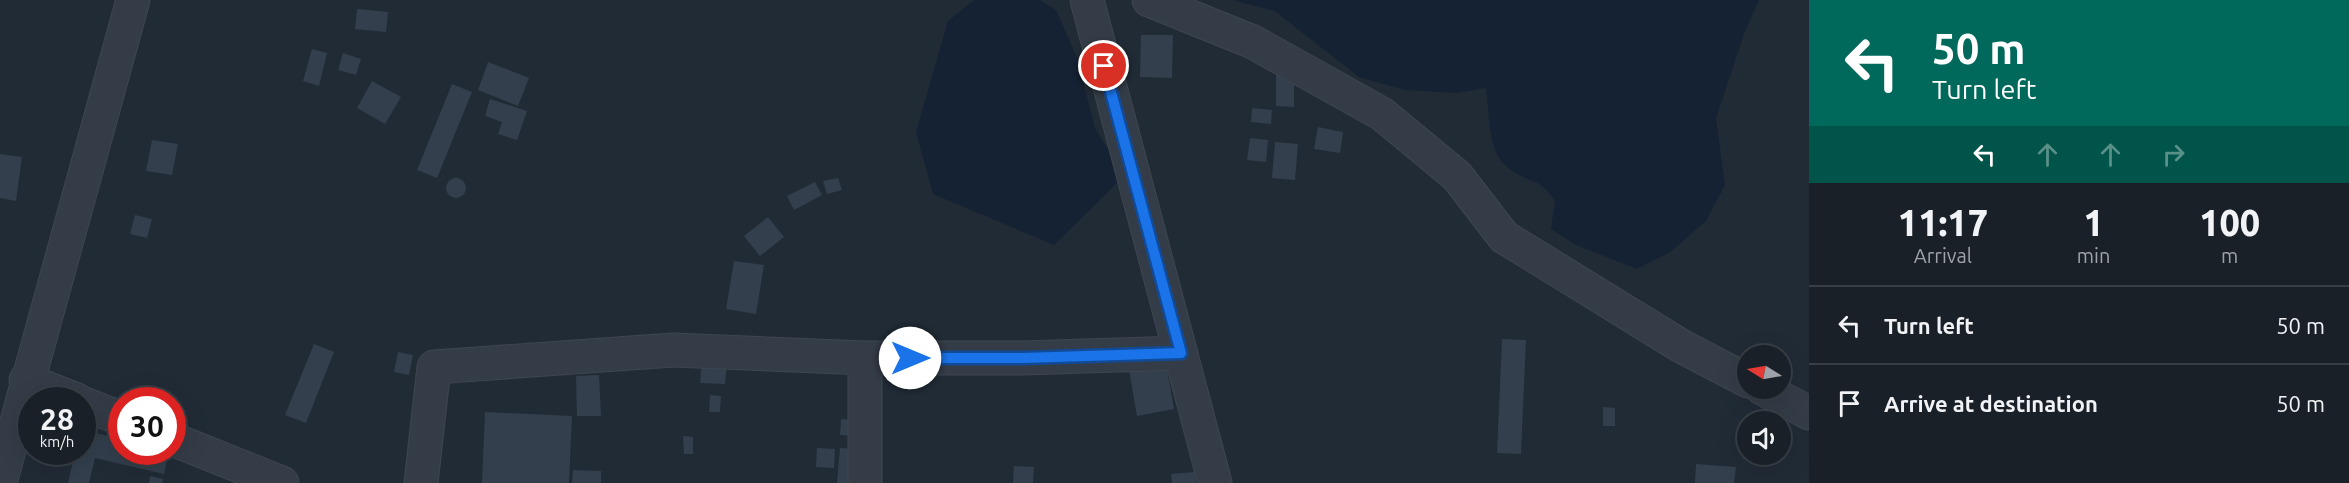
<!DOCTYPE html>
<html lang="en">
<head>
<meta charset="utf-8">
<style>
	:root { --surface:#192028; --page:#262d34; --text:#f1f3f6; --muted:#9fa3a8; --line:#373e45 }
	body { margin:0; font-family:Ubuntu,sans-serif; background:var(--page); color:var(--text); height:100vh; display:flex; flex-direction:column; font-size:22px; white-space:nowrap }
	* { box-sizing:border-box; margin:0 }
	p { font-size:20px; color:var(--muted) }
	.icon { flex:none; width:33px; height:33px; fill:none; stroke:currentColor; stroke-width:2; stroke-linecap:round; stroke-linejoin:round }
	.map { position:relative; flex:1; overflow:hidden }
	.drawer { display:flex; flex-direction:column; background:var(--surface); width:540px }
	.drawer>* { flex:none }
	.top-card { background:#00695c; color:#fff; overflow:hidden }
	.needle { width:39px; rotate:281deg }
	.buttons { position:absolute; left:1737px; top:345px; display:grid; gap:12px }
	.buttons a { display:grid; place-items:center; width:54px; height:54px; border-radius:50%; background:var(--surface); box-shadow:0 6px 24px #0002,0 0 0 2px var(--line); font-size:30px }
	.speed { position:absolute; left:18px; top:387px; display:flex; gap:12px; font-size:30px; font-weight:700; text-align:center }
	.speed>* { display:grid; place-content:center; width:78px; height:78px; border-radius:50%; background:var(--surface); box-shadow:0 6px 24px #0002,0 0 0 2px var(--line); line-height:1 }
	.speed small { font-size:15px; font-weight:400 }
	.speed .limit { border:9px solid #d22; background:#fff; color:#111 }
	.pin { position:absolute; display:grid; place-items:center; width:51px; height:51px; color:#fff; margin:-26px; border:3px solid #fff; border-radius:50%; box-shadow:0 2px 6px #0007 }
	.me { position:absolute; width:66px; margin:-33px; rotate:90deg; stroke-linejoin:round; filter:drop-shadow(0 0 4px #0008) }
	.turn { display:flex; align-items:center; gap:21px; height:126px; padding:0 24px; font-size:27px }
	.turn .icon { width:78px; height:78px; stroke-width:2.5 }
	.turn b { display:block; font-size:42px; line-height:51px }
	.lanes { display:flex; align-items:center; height:57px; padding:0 24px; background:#0003; justify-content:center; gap:30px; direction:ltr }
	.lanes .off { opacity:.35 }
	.eta { display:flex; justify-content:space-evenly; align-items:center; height:102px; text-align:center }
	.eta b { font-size:36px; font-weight:800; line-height:42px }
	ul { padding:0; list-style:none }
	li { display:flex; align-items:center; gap:18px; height:78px; padding:0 24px; border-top:2px solid var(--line) }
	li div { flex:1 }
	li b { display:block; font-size:22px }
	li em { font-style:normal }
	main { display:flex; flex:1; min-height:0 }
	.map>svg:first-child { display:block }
	.water { fill:#152233 }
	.building { fill:#333f4d }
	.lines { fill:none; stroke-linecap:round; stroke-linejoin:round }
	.minor-casing { stroke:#3e4650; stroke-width:35 }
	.minor { stroke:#343c47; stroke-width:33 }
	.route-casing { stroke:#114b97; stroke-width:15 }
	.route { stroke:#1a73e8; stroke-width:10 }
</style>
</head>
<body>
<main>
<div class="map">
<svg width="1809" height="483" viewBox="0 0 1809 483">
	<rect width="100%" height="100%" fill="#212b36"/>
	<path class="water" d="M 974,0 L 1040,0 L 1056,10 L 1077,58 L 1095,128 L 1124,176 L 1054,245 L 933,194 L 916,132 L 948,21 Z
		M 1232,0 L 1759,0 L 1744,34 L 1716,118 L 1725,185 L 1706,221 L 1670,252 L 1637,269 L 1576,245 L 1551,229 L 1555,201 C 1538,176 1532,185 1511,170 C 1486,154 1490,113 1486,88 L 1455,93 L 1405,90 L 1359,77 L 1275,11 Z"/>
	<path class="building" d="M 357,9 L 388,12 L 386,32 L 355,29 Z
		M 1141,35 L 1173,35 L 1172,78 L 1140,77 Z
		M 312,49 L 327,53 L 319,86 L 303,81 Z
		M 343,53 L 361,59 L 356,75 L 338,70 Z
		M 488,62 L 529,78 L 518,106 L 478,90 Z
		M 1276,75 L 1294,75 L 1294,107 L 1276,106 Z
		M 372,81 L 401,97 L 385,124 L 357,108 Z
		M 452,84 L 472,92 L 437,178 L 417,170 Z
		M 490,99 L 527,111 L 517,140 L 498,134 L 502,122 L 485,116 Z
		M 1252,108 L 1272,110 L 1271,124 L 1251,122 Z
		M 1318,127 L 1343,132 L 1340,153 L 1314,149 Z
		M 1250,138 L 1268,140 L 1266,162 L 1247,160 Z
		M 152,140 L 178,144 L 172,175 L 146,171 Z
		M 1275,142 L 1298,144 L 1295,180 L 1272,178 Z
		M 0,154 L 22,157 L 16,201 L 0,198 Z
		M 838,178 L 842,190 L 827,194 L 823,181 Z
		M446 188a10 10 0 1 1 20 0a10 10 0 1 1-20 0Z
		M 815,182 L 822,195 L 794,210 L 787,196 Z
		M 135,215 L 152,219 L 147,238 L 130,234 Z
		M 768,217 L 784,237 L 760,256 L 744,236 Z
		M 734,261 L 764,265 L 756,314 L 726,309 Z
		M 1502,339 L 1526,340 L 1521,454 L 1497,453 Z
		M 314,344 L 334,352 L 306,423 L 285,415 Z
		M 398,352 L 413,355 L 409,375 L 394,372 Z
		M 1165,358 L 1174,409 L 1137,416 L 1128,364 Z
		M 702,360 L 727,361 L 725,384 L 700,383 Z
		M 599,375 L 601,416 L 577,416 L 576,376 Z
		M 710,395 L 721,396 L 720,412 L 709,412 Z
		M 1603,407 L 1615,408 L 1615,426 L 1603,426 Z
		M 485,412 L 572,416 L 569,483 L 482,483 Z
		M 841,419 L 855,420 L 854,436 L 840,435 Z
		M 82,430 L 122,439 L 122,452 L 169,452 L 164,474 L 95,458 L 89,483 L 68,483 L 75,452 L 82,452 Z
		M 683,436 L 693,437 L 693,454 L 684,454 Z
		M 817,448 L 835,449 L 834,468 L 816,467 Z
		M 840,448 L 853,449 L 851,483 L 837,483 Z
		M 1696,464 L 1736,467 L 1734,483 L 1695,483 Z
		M 1014,466 L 1034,467 L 1033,483 L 1013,483 Z
		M 573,470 L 601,471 L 601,483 L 572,483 Z
		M 1195,472 L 1196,483 L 1172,483 L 1171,474 Z
		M 150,476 L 163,479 L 162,483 L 149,483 Z"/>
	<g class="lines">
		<defs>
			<path id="minor" d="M 1087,0 L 1215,483
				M 1149,0 L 1253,42 L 1382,114 L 1457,176 L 1504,237 L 1681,346 L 1748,381
				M 26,380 L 77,400
				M 1762,388 L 1809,413
				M 82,403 L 122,419
				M 172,439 L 282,483
				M 0,483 L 133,0
				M 421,483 L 434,367 L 673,350 L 865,358 L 1023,358 L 1181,353
				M 865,483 L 865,358"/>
		</defs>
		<use href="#minor" class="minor-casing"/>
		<use href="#minor" class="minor"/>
	</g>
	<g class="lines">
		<defs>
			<path id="route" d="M 910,358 L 1023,358 L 1181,353 L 1104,66"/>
		</defs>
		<use href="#route" class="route-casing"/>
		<use href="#route" class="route"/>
	</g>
</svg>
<div class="buttons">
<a><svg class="needle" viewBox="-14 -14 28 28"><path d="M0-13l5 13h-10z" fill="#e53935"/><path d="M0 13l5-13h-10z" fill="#9fa3a8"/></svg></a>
<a><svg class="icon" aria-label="sound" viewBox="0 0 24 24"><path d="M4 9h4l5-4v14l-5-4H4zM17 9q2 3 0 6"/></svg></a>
</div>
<div class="speed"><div>28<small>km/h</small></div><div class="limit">30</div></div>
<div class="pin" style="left:1104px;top:66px;background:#d93025"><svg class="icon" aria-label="arrive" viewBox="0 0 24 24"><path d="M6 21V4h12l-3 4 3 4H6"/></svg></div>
<svg class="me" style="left:910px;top:358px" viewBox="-20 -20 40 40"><circle r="19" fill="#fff"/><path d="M0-13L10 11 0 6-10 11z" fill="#1a73e8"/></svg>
</div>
<section class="drawer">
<div class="top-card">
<div class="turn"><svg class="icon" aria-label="left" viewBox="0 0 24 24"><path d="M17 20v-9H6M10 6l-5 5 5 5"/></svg><div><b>50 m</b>Turn left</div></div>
<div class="lanes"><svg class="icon" aria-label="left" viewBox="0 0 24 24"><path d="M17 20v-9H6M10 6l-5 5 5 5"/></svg><svg class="icon off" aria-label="ahead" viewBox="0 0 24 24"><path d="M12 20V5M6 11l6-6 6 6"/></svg><svg class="icon off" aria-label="ahead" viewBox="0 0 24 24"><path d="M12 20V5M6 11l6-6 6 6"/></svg><svg class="icon off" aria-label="right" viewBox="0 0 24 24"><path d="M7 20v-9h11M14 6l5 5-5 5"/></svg></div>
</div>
<div class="eta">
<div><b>11:17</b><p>Arrival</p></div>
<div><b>1</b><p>min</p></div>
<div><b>100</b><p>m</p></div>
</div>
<ul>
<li><svg class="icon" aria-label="left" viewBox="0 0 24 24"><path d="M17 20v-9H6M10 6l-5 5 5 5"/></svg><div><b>Turn left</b></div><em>50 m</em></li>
<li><svg class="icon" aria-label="arrive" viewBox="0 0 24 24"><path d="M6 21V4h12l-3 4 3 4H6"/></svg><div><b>Arrive at destination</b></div><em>50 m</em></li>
</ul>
</section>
</main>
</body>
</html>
